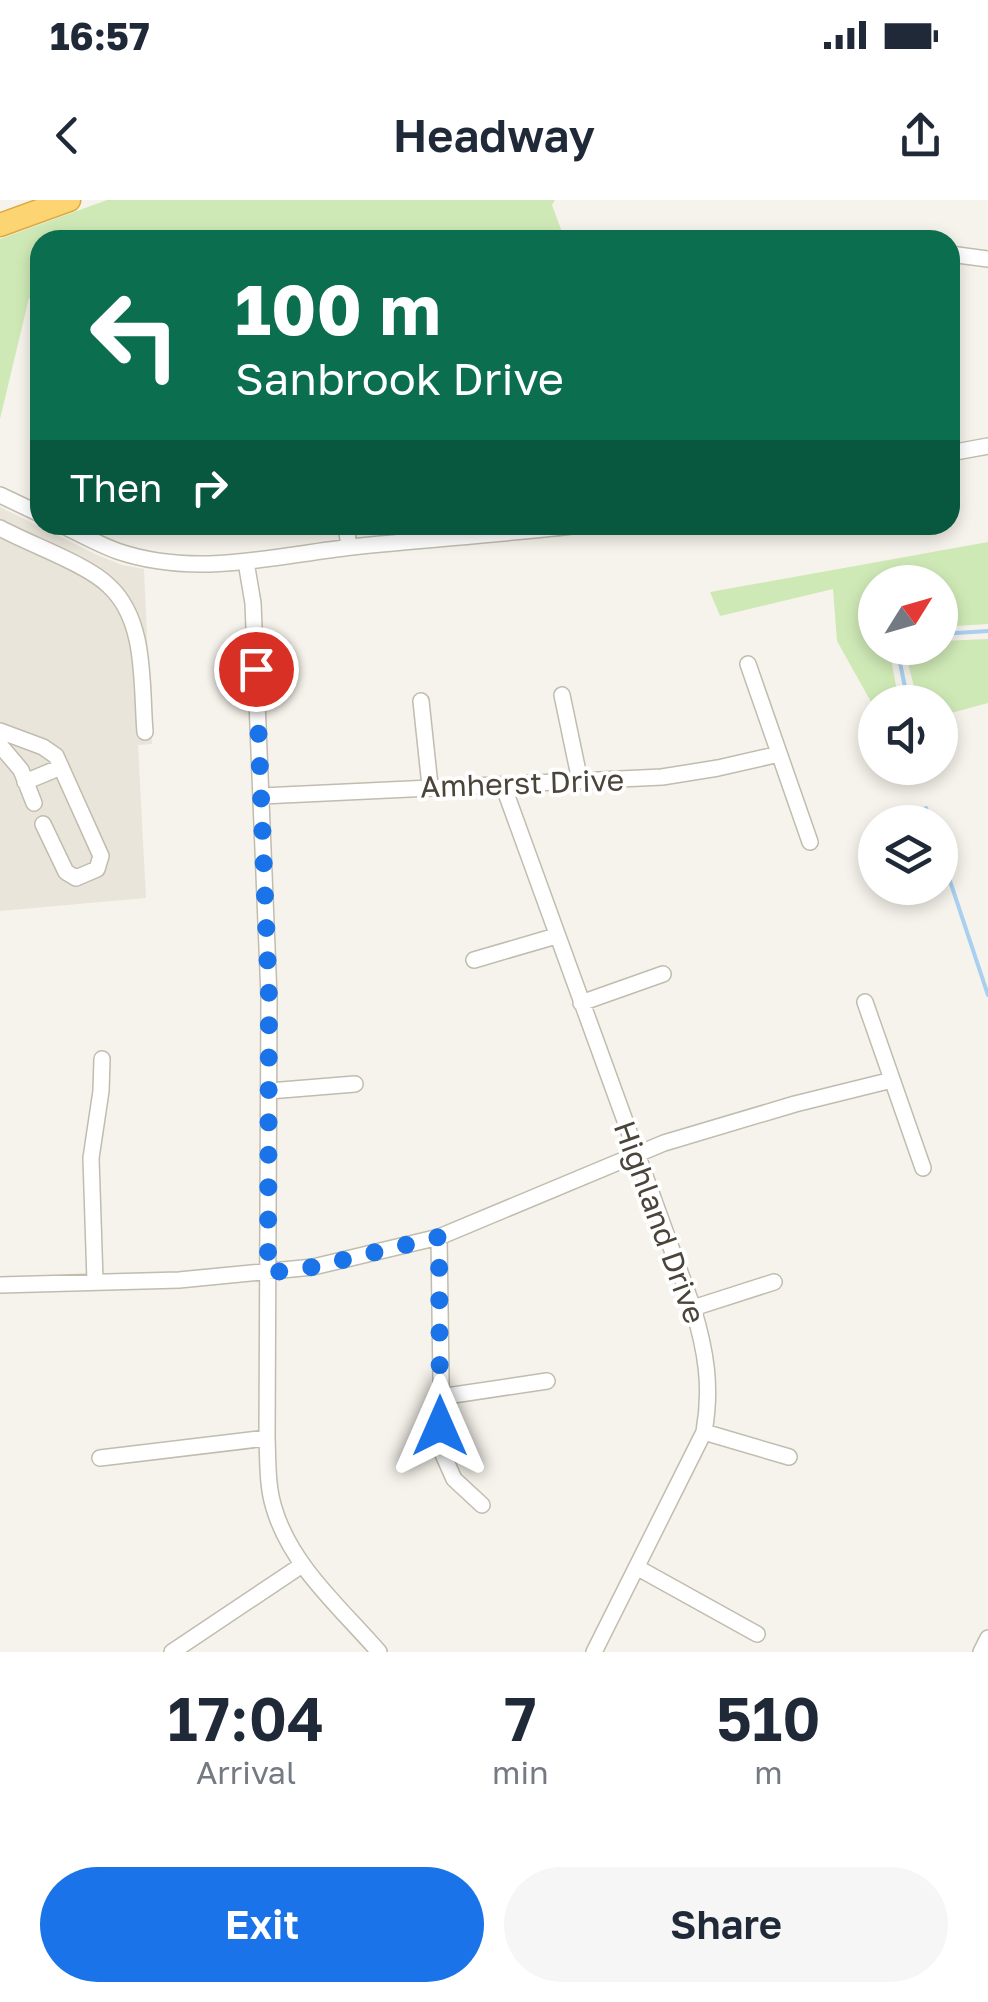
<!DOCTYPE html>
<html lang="en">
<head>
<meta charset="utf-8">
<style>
	:root { --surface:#fff; --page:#f6f6f7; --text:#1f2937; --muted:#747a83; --accent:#1a73e8 }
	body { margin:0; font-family:"Golos Text",sans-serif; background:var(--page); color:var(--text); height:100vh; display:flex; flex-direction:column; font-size:38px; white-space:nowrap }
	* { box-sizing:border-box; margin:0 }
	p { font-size:32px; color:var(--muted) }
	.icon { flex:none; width:55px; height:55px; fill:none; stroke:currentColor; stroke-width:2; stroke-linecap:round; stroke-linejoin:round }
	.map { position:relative; height:1452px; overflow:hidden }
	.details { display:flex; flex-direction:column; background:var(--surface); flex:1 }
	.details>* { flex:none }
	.banner { position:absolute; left:30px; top:30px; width:930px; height:305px; border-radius:30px; box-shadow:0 5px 15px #0003; background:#0b6e4f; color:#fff; overflow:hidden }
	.needle { width:65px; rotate:53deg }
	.controls { position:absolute; left:858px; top:365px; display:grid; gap:20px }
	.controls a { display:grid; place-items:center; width:100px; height:100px; border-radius:50%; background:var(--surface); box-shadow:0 5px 15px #0003; font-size:50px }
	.pin { position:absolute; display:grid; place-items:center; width:85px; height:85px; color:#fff; margin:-42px; border:5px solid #fff; border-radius:50%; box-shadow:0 2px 10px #0007 }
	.me { position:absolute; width:110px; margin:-55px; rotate:0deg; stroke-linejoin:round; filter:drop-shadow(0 0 8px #0008) }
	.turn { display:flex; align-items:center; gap:35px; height:210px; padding:0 40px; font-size:45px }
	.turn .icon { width:130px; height:130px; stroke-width:2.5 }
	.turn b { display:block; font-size:70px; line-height:85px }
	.then { display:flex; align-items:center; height:95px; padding:0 40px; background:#0003; gap:20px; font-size:38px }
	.eta { display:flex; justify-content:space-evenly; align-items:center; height:170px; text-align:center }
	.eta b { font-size:60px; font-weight:600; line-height:70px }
	.button { display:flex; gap:20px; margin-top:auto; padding:20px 40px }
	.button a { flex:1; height:115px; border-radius:60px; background:var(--accent); color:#fff; font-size:40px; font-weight:600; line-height:115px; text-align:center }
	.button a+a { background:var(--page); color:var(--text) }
	.status { display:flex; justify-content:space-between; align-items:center; height:70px; padding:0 50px; background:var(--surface); direction:ltr }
	.status svg { height:28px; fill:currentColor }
	header { display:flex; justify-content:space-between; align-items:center; height:130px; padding:0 40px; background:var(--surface); font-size:45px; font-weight:600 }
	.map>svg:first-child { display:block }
	.residential { fill:#eae5da }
	.green { fill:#cfe9b6 }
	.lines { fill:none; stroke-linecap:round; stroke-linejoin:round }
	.stream { stroke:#aad0f0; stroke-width:4 }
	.minor-casing { stroke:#c1bcae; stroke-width:18 }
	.highway-casing { stroke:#dcaa3f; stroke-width:25 }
	.minor { stroke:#fff; stroke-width:15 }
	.highway { stroke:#fcd471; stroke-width:22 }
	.route { stroke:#1a73e8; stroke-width:18; stroke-dasharray:0 32.4 }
	.labels { text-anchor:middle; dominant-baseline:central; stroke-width:8; stroke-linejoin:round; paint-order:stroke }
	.street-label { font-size:30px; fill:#4a4439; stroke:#fff }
</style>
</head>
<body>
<div class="status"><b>16:57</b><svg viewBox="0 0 49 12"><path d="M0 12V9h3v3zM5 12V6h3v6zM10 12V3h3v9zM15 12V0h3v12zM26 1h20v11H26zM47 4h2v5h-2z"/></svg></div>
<header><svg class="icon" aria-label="back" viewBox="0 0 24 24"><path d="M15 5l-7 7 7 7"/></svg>Headway<svg class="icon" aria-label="share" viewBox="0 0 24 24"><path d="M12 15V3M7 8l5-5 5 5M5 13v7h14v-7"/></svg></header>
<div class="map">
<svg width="988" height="1452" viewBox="0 0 988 1452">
	<rect width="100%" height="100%" fill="#f6f3ec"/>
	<path class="residential" d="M 0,307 L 95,354 L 122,365 L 144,369 L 152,544 L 138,545 L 146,698 L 0,711 Z"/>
	<path class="green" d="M 107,0 L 555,0 L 552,5 L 565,40 L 40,40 L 40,101 L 29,98 L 0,219 L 0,39 Z
		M 988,342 L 988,424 L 940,427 L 940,382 L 875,382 L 875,448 L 889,448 L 899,502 L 875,502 L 875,509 L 837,441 L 833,389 L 720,416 L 710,392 Z
		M 988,439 L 988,503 L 940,516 L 940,502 L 918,502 L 904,448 L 940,448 L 940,441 Z"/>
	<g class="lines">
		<path class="stream" d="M 940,434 L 988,431
			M 897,448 L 908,502
			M 926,608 L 931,622
			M 940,651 L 988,795"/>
		<defs>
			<path id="minor" d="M 741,40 L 798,40
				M 950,54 L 988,59
				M 950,253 L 988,246
				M 0,295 L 40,314
				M 62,325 C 80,334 98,344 117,351 C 196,378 273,356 352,347 C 428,339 505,334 581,325
				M 346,325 L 349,347
				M 0,328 C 29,344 87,364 109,386 C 147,421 141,485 145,532
				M 246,362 L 253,403 L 269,797 L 267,1238 C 268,1261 267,1286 274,1308 C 291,1366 341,1408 379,1452
				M 748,464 L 810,642
				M 562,495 L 580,581
				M 421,501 L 430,586
				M 0,531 L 43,547 L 56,556 L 101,656 L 97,669 L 76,678 L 66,672 L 43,624
				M 0,545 L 21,570 L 34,603
				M 25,582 L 61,567
				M 503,585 L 693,1108 C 706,1151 712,1187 704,1232 L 594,1452
				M 262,596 L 662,577 L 718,568 L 779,554
				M 474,760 L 556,736
				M 865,802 L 923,968
				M 581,803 L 663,774
				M 269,891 L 355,884
				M 439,1037 L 442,1252 L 454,1279 L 482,1305
				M 95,1081 L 91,958 L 101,891 L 102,859
				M 0,1085 L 179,1080 L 313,1067 L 439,1037 L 664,943 L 795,904 L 892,880
				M 693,1108 L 774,1082
				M 440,1197 L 547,1181
				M 704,1232 L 789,1257
				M 100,1258 L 267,1238
				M 638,1368 L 757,1434
				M 172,1452 L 302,1365
				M 981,1452 L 988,1438"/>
			<path id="highway" d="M 0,25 L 69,0"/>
		</defs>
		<use href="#minor" class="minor-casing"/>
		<use href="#highway" class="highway-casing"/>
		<use href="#minor" class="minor"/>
		<use href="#highway" class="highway"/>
	</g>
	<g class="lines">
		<path class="route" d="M 256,469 L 269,797 L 268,1073 L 313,1067 L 439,1037 L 440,1226"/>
	</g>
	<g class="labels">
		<g class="street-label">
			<text transform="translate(522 583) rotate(-2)">Amherst Drive</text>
			<text transform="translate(660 1022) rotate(70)">Highland Drive</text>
		</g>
	</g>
</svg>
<div class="controls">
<a><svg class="needle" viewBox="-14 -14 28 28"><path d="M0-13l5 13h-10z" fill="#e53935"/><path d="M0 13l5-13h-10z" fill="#747a83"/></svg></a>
<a><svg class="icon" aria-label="sound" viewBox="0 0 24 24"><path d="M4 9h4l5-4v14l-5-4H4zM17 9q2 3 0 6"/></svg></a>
<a><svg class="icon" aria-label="layers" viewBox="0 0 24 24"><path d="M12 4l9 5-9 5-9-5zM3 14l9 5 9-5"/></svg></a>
</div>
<div class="pin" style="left:256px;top:469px;background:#d93025"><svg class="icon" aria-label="arrive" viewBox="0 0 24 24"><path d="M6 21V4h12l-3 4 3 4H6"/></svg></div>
<svg class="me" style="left:440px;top:1226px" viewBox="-20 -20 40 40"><path d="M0-17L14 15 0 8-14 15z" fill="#1a73e8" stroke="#fff" stroke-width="4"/></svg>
<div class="banner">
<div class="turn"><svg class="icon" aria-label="left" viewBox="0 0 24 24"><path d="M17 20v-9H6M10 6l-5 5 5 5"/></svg><div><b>100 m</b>Sanbrook Drive</div></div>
<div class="then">Then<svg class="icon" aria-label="right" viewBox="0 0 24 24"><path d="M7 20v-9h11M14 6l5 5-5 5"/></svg></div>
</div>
</div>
<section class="details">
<div class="eta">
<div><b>17:04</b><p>Arrival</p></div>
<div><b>7</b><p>min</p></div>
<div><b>510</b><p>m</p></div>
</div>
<div class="button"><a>Exit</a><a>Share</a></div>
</section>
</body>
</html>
